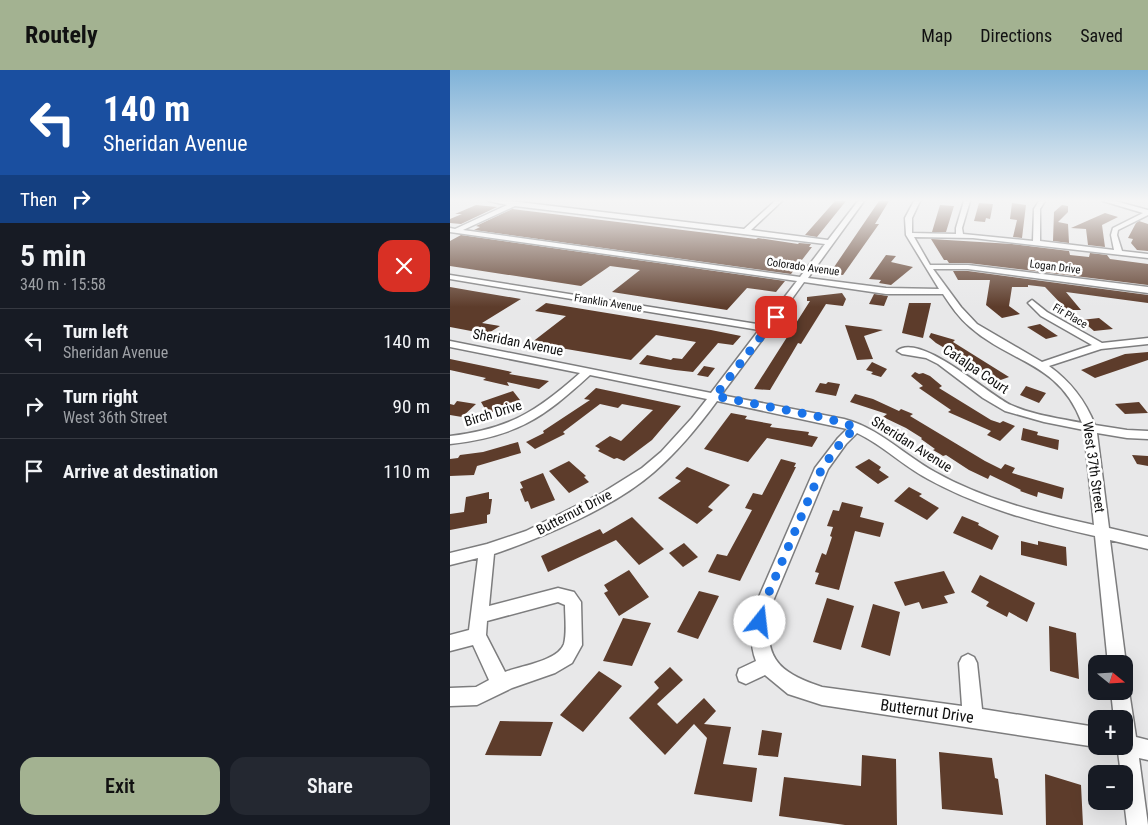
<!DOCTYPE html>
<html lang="en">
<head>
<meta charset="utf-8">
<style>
	:root { --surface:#171b24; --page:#242831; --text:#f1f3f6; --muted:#9ea1a6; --line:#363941; --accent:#a3b291 }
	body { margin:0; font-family:"Roboto Condensed",sans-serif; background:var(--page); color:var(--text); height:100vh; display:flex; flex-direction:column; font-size:19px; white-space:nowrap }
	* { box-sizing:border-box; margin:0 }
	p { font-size:16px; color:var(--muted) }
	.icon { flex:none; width:28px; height:28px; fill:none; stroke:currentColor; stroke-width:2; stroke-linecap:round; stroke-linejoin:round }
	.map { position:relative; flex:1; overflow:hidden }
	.side { display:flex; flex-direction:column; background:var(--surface); width:450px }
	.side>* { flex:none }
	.guide { background:#1a4fa0; color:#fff; overflow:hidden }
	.needle { width:32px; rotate:108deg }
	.controls { position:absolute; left:638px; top:585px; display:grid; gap:10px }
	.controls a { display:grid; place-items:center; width:45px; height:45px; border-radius:10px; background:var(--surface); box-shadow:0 5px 20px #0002; font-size:25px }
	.pin { position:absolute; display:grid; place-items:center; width:42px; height:42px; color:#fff; margin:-21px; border-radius:10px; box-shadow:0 2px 8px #0006 }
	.me { position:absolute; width:55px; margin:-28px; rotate:16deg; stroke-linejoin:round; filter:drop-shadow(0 0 4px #0008) }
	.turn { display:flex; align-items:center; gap:18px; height:105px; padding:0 20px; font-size:22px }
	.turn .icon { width:65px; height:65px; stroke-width:2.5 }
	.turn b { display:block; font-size:35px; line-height:42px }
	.then { display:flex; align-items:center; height:48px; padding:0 20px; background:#0003; gap:10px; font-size:19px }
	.round { display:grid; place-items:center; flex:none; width:52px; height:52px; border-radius:15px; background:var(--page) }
	.summary { display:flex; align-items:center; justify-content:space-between; height:85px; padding:0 20px }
	h1 { font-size:30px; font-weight:600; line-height:38px }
	.button { display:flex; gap:10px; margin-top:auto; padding:10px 20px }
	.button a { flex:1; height:58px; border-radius:15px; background:var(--accent); color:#111; font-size:20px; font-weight:600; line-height:58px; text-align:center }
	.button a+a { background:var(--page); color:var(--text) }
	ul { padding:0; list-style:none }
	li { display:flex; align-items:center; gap:15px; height:65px; padding:0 20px; border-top:1px solid var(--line) }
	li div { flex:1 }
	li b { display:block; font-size:19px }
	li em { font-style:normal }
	header { display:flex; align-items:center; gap:30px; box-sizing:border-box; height:70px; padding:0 25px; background:var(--accent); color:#111 }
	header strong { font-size:24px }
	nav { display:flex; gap:28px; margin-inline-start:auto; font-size:18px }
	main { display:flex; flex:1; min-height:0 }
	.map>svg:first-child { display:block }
	.building { fill:#5d3c2b }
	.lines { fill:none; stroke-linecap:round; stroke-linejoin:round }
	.minor-casing { stroke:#7d7d7e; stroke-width:3 }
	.minor { fill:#fff; fill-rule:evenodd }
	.route { stroke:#1a73e8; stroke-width:9; stroke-dasharray:0 16.2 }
	.labels { text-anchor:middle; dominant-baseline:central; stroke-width:5; stroke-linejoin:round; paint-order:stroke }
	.far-street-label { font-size:11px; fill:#101010; stroke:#fff }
	.street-label { font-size:14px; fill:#101010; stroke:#fff }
	.near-street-label { font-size:16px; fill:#101010; stroke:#fff }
</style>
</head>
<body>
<header>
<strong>Routely</strong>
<nav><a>Map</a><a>Directions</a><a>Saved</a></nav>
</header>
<main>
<section class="side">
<div class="guide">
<div class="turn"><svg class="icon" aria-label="left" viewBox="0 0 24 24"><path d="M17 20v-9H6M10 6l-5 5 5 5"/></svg><div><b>140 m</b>Sheridan Avenue</div></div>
<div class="then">Then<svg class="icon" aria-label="right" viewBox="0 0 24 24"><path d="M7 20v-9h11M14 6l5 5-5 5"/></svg></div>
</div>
<div class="summary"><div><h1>5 min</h1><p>340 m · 15:58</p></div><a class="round" style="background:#d93025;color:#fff"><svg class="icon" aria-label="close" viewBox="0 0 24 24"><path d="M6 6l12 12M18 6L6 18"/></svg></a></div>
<ul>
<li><svg class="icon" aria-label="left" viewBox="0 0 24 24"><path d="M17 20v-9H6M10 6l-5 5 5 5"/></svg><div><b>Turn left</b><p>Sheridan Avenue</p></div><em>140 m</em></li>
<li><svg class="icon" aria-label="right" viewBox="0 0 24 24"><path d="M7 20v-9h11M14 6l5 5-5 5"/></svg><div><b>Turn right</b><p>West 36th Street</p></div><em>90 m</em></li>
<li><svg class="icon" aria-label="arrive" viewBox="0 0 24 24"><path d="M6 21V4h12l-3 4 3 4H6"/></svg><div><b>Arrive at destination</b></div><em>110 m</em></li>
</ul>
<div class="button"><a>Exit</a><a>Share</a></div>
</section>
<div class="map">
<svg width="698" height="755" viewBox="0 0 698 755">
	<rect width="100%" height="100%" fill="#e8e8e9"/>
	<path class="building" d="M 385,131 L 396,131 L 367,167 L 355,165 Z
		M 429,131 L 439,131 L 425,154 L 429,154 L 393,205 L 380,203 Z
		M 529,133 L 543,134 L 540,149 L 536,148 L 535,152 L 524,151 Z
		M 562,133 L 576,135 L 572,168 L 563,167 L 567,150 L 560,149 Z
		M 26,135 L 47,137 L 11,154 L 0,153 L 0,149 L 12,144 L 5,144 Z
		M 490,135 L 504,136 L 496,162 L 482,162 Z
		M 612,135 L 618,136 L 618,142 L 608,152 L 618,154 L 619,173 L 603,171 L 604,142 Z
		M 62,139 L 306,169 L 308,168 L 348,174 L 349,173 L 361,174 L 359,177 L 362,177 L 341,204 L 24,160 L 30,157 L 26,156 Z
		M 655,143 L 668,147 L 652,155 L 655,177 L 638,175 L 636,159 L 621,158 Z
		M 689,151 L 698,154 L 698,181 L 687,180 L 681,173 L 683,169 L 678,168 L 686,153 Z
		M 11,165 L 335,211 L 326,222 L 297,218 L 277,240 L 162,222 L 190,200 L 160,196 L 131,216 L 0,196 L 0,171 Z
		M 481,169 L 562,174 L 619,181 L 620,185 L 639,187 L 640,183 L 657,185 L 660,189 L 698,194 L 698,215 L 518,193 L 499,193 L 497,190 L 494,190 Z
		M 436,185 L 446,186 L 441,192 L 463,197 L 441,215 L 429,213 L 431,210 L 419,209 Z
		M 503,201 L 518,201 L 698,225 L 698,233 L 616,222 L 631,240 L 617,240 L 595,217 L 578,215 L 578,217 L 562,217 L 559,236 L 570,244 L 552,248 L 536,235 L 540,210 L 508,210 Z
		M 0,217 L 23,221 L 71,229 L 32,253 L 50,256 L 37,264 L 0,257 Z
		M 392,223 L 396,229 L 393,236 L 376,234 L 351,274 L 348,273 L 341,285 L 320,320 L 304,319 L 360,231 L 357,231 L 357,227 Z
		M 424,224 L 438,226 L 434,236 L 419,234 Z
		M 96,233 L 261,260 L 291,266 L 283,275 L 268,273 L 243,302 L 225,300 L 189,294 L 197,285 L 221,290 L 223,288 L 232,289 L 246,272 L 206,265 L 181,290 L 81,273 L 116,246 L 85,241 Z
		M 459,233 L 481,233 L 473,268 L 452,263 Z
		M 649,248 L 663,259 L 644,261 L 631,250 Z
		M 590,254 L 608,266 L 596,269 L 577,257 Z
		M 395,255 L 433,260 L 414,266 L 423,289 L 407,290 Z
		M 481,263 L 505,270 L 503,272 L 559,307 L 545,312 L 520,293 L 486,273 L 479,267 Z
		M 698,282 L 698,290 L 645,308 L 631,300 L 675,284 Z
		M 0,289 L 62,302 L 59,304 L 99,311 L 89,319 L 57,312 L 59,316 L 33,310 L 36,308 L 0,300 Z
		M 422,292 L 437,299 L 431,307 L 421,304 L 423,302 L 416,300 Z
		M 254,296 L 265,298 L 258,307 L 247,305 Z
		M 465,302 L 469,304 L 473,303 L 480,306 L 492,316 L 489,318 L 541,350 L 550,353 L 553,351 L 565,356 L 550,371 L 537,365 L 541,361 L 498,342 L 501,340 L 469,318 L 473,316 L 461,306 Z
		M 378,312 L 390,314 L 386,326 L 365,322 L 370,313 L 376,314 Z
		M 576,316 L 596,323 L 589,333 L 570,325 Z
		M 146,318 L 231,336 L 202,370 L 174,391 L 167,388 L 164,389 L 148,381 L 150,379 L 145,376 L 160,366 L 171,371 L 203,340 L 172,334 L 168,338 L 150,334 L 113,362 L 115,364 L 85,379 L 76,372 L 94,363 L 93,361 L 140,330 L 134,329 Z
		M 63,321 L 70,330 L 38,344 L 31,332 Z
		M 405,324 L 423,329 L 449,341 L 451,339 L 463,344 L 460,346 L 535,391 L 551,399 L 555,394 L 565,398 L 562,403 L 614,418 L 612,429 L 588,422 L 587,427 L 570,421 L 571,420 L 540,405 L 538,409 L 519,400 L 496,385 L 493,386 L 490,384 L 483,380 L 485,379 L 471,369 L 472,368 L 456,358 L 433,347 L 437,344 L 400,332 Z
		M 7,331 L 26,334 L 12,347 L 0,345 L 0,334 L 4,335 Z
		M 689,332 L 698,343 L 675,344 L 665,334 Z
		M 281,343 L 297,346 L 295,349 L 322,354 L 320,357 L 359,362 L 358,365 L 368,367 L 362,377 L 317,368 L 298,392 L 254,379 Z
		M 573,358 L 588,362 L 587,365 L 609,370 L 608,380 L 571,370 Z
		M 68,372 L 71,383 L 27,396 L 24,405 L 0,406 L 0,389 L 8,388 L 10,385 L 33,382 Z
		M 682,385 L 698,386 L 698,396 L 687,394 Z
		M 331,389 L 346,393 L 344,397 L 346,397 L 290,511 L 258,502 L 267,484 L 277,486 L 302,440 L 295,438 L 303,423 L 312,425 Z
		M 419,389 L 431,397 L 429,400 L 439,407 L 428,414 L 405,397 Z
		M 119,391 L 136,406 L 134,407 L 139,412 L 119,423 L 99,401 Z
		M 237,397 L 280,415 L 258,437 L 263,440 L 247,454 L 208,428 L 231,411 L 225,408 Z
		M 93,403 L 105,430 L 81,439 L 78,431 L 75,432 L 70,419 L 73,418 L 70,412 Z
		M 459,417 L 472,424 L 469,426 L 489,438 L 477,450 L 444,431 Z
		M 39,422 L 39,429 L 42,429 L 40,444 L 37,445 L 37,453 L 0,460 L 0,444 L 14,442 L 16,427 Z
		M 392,432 L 413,437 L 410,447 L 434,453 L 430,467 L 405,461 L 389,520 L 365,514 L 369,503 L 365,502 L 372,483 L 376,485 L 382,467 L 380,466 L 383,457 L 377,456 L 383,440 L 389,441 Z
		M 512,446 L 529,453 L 528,455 L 549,466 L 542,480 L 503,463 Z
		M 182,447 L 214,479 L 189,495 L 166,470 L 98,502 L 91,486 L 150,459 L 153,464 Z
		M 571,471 L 588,475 L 588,471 L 616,477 L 617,496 L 571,485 Z
		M 234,473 L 248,487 L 233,497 L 219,483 Z
		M 179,500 L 199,527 L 169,546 L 154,523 L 158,521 L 154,515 Z
		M 494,501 L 505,523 L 494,526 L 498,533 L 472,539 L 469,532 L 455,536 L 444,512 Z
		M 530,505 L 585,533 L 577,552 L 559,542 L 557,547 L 536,536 L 539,532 L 521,522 Z
		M 249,521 L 269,526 L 248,569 L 227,562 Z
		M 377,528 L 404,536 L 391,580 L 363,572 Z
		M 423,534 L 450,542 L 440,586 L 411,577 Z
		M 173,548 L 201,553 L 182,596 L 153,591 Z
		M 599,556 L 626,563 L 629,609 L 600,601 Z
		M 220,597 L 233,610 L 207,634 L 227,654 L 254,628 L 266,641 L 254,654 L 281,657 L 273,694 L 307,698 L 302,732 L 244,724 L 257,668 L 244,654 L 215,685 L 179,648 L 209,618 L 204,612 Z
		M 149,601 L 172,616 L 133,662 L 110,645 Z
		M 50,651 L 103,652 L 91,686 L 35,685 Z
		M 312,660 L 332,663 L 328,687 L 308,685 Z
		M 489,682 L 542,688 L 545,708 L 548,709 L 553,745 L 492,739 Z
		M 412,685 L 446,689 L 447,755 L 395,755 L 329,746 L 334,707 L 411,716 Z
		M 595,704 L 631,715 L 633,755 L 596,755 Z"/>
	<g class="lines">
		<defs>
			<path id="minor" d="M 39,131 L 60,131 L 294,159 L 325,131 L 332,131 L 301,160 L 378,170 L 408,131 L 414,131 L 358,208 L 436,218 L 489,219 L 456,165 L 455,148 L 464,131 L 470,131 L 462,148 L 462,163 L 506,164 L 506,158 L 514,131 L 520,131 L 512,158 L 513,164 L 583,171 L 584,139 L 589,131 L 595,131 L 590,139 L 590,171 L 664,180 L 661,165 L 663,158 L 693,143 L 653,131 L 665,131 L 698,140 L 698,145 L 668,160 L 667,165 L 672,181 L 698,184 L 698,188 L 523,168 L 464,167 L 480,195 L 518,195 L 698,217 L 698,223 L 518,199 L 483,199 L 511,237 L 527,254 L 592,292 L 642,275 L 591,246 L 578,233 L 582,230 L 597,242 L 652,273 L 698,268 L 698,274 L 651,279 L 599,296 C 621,312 635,330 645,355 L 677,360 L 698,361 L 698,369 L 677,368 L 647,363 L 659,458 L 698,467 L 698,479 L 660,470 L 676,594 L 674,599 L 674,594 L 658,594 L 645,466 C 587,453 531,438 478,409 C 453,396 433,375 407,363 L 396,374 L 378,399 L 321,536 C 313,587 325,601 372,617 L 512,636 L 509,593 L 512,587 L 518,584 L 524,587 L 527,593 L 532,639 L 646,657 L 646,676 L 648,676 L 646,677 L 372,635 L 338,624 L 315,605 L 296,614 L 289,611 L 287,605 L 289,599 L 306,591 C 299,573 301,554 305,536 L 365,398 L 388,368 L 397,359 L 267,331 C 248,357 228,381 204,402 C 164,437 94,467 44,484 L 39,536 L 108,518 L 124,522 L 131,532 L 132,575 L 122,593 L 105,603 L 62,618 L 27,635 L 0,636 L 0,618 L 26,617 L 39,610 L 23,575 L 0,581 L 0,565 L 19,560 L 28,488 L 0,495 L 0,483 L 37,474 L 76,461 L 152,423 L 192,398 L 211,382 L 242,348 L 257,329 L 140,305 C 92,349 67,366 0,374 L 0,366 C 59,359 86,342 130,303 L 0,277 L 0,271 L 261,323 L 309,260 L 0,209 L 0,205 L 313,255 L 347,211 L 0,162 L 0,158 L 5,159 L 57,135 ZM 65,136 L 375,174 L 350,207 L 13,160 ZM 354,212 L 436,224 L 493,224 C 501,236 509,248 520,257 C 562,294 609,292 632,353 C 608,348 583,345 561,335 C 539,325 469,261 447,281 L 452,284 L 476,288 L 488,294 L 533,328 L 555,341 L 594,352 L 634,360 L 644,455 C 589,443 535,430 485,402 C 454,385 429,358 394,349 L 271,325 L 318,262 L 320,261 L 321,258 ZM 108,532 L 115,535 C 115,546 117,563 114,574 C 108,591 70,596 55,602 L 36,565 L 37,551 Z
				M 674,613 L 677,614 L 679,621 L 686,667 L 698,670 L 698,690 L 689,688 L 698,755 L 677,755 L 674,730 L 674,704 L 671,704 L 668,682 L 665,676 L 674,676 L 674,649 L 664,649 L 661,621 L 674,621 Z"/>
		</defs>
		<use href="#minor" class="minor-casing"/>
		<use href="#minor" class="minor"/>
	</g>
	<linearGradient id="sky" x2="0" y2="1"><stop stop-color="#7fb2d8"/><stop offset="0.55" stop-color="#f5f5f5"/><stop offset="1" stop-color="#f5f5f5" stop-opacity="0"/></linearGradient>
	<rect width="698" height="237" fill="url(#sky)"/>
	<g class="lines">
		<path class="route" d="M 310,552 L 313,536 L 372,398 L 392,371 L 406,357 L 376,348 L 265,326 L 326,247"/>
	</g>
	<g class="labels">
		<g class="far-street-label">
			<text transform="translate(353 197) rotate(8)">Colorado Avenue</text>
			<text transform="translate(605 197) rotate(7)">Logan Drive</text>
			<text transform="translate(158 233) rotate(9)">Franklin Avenue</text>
			<text transform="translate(620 246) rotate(30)">Fir Place</text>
		</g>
		<g class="street-label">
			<text transform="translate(68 272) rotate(11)">Sheridan Avenue</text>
			<text transform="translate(526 299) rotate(34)">Catalpa Court</text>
			<text transform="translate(43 343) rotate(-17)">Birch Drive</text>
			<text transform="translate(462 374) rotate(32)">Sheridan Avenue</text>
			<text transform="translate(644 397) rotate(82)">West 37th Street</text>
			<text transform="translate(124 442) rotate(-27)">Butternut Drive</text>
		</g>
		<g class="near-street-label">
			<text transform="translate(477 641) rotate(8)">Butternut Drive</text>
		</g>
	</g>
</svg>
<div class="controls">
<a><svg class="needle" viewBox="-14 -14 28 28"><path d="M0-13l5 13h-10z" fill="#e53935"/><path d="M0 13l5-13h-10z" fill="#9ea1a6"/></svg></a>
<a>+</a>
<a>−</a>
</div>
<div class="pin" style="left:326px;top:247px;background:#d93025"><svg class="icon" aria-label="arrive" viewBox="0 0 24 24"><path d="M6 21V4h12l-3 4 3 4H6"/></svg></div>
<svg class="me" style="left:310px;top:552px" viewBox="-20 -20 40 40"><circle r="19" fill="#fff"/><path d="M0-13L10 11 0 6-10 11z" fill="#1a73e8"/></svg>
</div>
</main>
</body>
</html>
